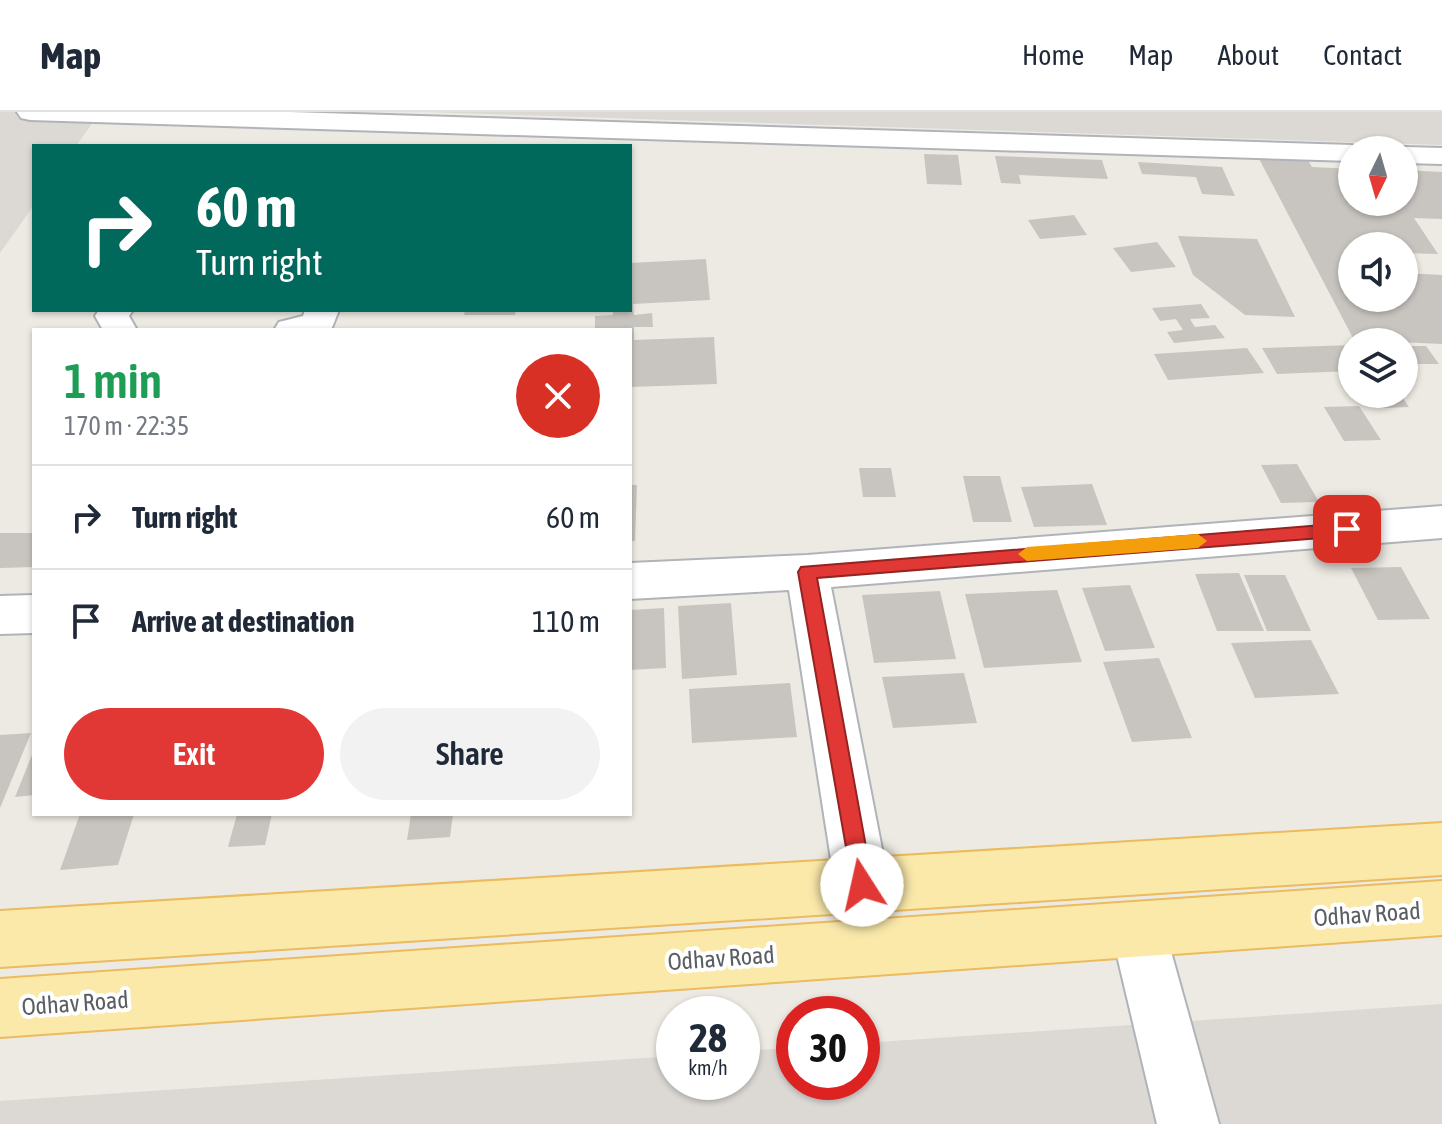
<!DOCTYPE html>
<html lang="en">
<head>
<meta charset="utf-8">
<style>
	:root { --surface:#fff; --page:#f2f2f3; --text:#1f2937; --muted:#747a83; --line:#e0e1e3; --accent:#e23835 }
	body { margin:0; font-family:"Asap Condensed",sans-serif; background:var(--page); color:var(--text); height:100vh; display:flex; flex-direction:column; font-size:30px; white-space:nowrap }
	* { box-sizing:border-box; margin:0 }
	p { font-size:26px; color:var(--muted) }
	.icon { flex:none; width:44px; height:44px; fill:none; stroke:currentColor; stroke-width:2; stroke-linecap:round; stroke-linejoin:round }
	.map { position:relative; flex:1; overflow:hidden }
	.side { position:absolute; left:32px; top:216px; width:600px; height:488px; display:flex; flex-direction:column; background:var(--surface); border-radius:0px; box-shadow:0 2px 6px #0004 }
	.side>* { flex:none }
	.top-card { position:absolute; left:32px; top:32px; width:600px; height:168px; border-radius:0px; box-shadow:0 2px 6px #0004; background:#00695c; color:#fff; overflow:hidden }
	.needle { width:52px; rotate:185deg }
	.buttons { position:absolute; left:1338px; top:24px; display:grid; gap:16px }
	.buttons a { display:grid; place-items:center; width:80px; height:80px; border-radius:50%; background:var(--surface); box-shadow:0 2px 6px #0004; font-size:40px }
	.speed { position:absolute; left:656px; top:884px; display:flex; gap:16px; font-size:40px; font-weight:700; text-align:center }
	.speed>* { display:grid; place-content:center; width:104px; height:104px; border-radius:50%; background:var(--surface); box-shadow:0 2px 6px #0004; line-height:1 }
	.speed small { font-size:20px; font-weight:400 }
	.speed .limit { border:12px solid #d22; background:#fff; color:#111 }
	.pin { position:absolute; display:grid; place-items:center; width:68px; height:68px; color:#fff; margin:-34px; border-radius:16px; box-shadow:0 4px 12px #0006 }
	.me { position:absolute; width:88px; margin:-44px; rotate:350deg; stroke-linejoin:round; filter:drop-shadow(0 0 6px #0008) }
	.turn { display:flex; align-items:center; gap:28px; height:168px; padding:0 32px; font-size:36px }
	.turn .icon { width:104px; height:104px; stroke-width:2.5 }
	.turn b { display:block; font-size:56px; line-height:68px }
	.round { display:grid; place-items:center; flex:none; width:84px; height:84px; border-radius:42px; background:var(--page) }
	.overview { display:flex; align-items:center; justify-content:space-between; height:136px; padding:0 32px }
	h1 { font-size:48px; font-weight:600; line-height:60px; color:#1e9e55 }
	.cta { display:flex; gap:16px; margin-top:auto; padding:16px 32px }
	.cta a { flex:1; height:92px; border-radius:48px; background:var(--accent); color:#fff; font-size:32px; font-weight:600; line-height:92px; text-align:center }
	.cta a+a { background:var(--page); color:var(--text) }
	ul { padding:0; list-style:none }
	li { display:flex; align-items:center; gap:24px; height:104px; padding:0 32px; border-top:2px solid var(--line) }
	li div { flex:1 }
	li b { display:block; font-size:30px }
	li em { font-style:normal }
	header { display:flex; align-items:center; gap:48px; box-sizing:border-box; height:112px; padding:0 40px; background:var(--surface); border-bottom:2px solid var(--line) }
	header strong { font-size:38px }
	nav { display:flex; gap:44px; margin-inline-start:auto; font-size:28px }
	.map>svg:first-child { display:block }
	.industrial { fill:#dcd9d5 }
	.building { fill:#c8c5c0 }
	.lines { fill:none; stroke-linecap:round; stroke-linejoin:round }
	.minor-casing { stroke:#b0b4b8; stroke-width:4 }
	.major-casing { stroke:#ebbb5e; stroke-width:4 }
	.minor { fill:#fff; fill-rule:evenodd }
	.major { fill:#fbe9aa; fill-rule:evenodd }
	.route { fill:#e23835; stroke:#932422; stroke-width:2 }
	.slow { fill:#f59e0b }
	.labels { text-anchor:middle; dominant-baseline:central; stroke-width:8; stroke-linejoin:round; paint-order:stroke }
	.near-street-label { font-size:24px; fill:#5b5f63; stroke:#fff }
</style>
</head>
<body>
<header>
<strong>Map</strong>
<nav><a>Home</a><a>Map</a><a>About</a><a>Contact</a></nav>
</header>
<div class="map">
<svg width="1442" height="1012" viewBox="0 0 1442 1012">
	<rect width="100%" height="100%" fill="#edeae3"/>
	<path class="industrial" d="M 0,0 L 100,0 L 76,34 L 34,34 L 34,93 L 0,141 Z
		M 426,0 L 1442,0 L 1442,33 Z
		M 1442,892 L 1442,1012 L 0,1012 L 0,989 L 674,944 L 674,970 L 742,970 L 742,939 L 794,936 L 794,970 L 862,970 L 862,931 Z"/>
	<path class="building" d="M 924,42 L 958,43 L 962,73 L 927,72 Z
		M 1257,43 L 1306,45 L 1312,55 L 1352,57 L 1352,90 L 1404,90 L 1404,58 L 1442,60 L 1442,107 L 1414,106 L 1438,142 L 1404,141 L 1404,134 L 1352,134 L 1352,186 L 1404,186 L 1404,161 L 1442,163 L 1442,232 L 1354,228 Z
		M 995,44 L 1102,48 L 1108,67 L 1019,63 L 1021,72 L 1001,71 Z
		M 1138,50 L 1222,55 L 1235,84 L 1202,82 L 1196,65 L 1142,62 Z
		M 1074,103 L 1087,123 L 1040,127 L 1028,108 Z
		M 1178,124 L 1257,127 L 1295,205 L 1245,203 L 1193,163 Z
		M 1157,130 L 1176,155 L 1131,160 L 1113,136 Z
		M 706,147 L 710,188 L 633,192 L 634,203 L 652,201 L 653,215 L 634,215 L 634,228 L 714,225 L 717,272 L 630,275 L 630,218 L 595,217 L 595,204 L 613,203 L 613,198 L 630,198 L 630,151 Z
		M 1201,192 L 1210,206 L 1190,207 L 1195,215 L 1215,213 L 1225,226 L 1174,231 L 1167,220 L 1183,218 L 1176,207 L 1160,209 L 1152,196 Z
		M 465,198 L 516,198 L 515,203 L 464,203 Z
		M 1352,233 L 1352,259 L 1277,262 L 1262,236 Z
		M 1404,234 L 1426,234 L 1439,252 L 1404,252 Z
		M 1247,236 L 1264,261 L 1168,268 L 1154,242 Z
		M 1375,282 L 1400,282 L 1409,295 L 1384,296 Z
		M 1359,294 L 1381,328 L 1344,329 L 1324,295 Z
		M 1297,352 L 1319,390 L 1281,391 L 1261,353 Z
		M 859,356 L 891,356 L 896,385 L 863,385 Z
		M 963,364 L 1000,364 L 1012,410 L 973,410 Z
		M 1092,372 L 1107,413 L 1034,415 L 1021,375 Z
		M 630,373 L 637,373 L 635,429 L 630,429 Z
		M 0,421 L 34,421 L 34,455 L 0,456 Z
		M 1401,455 L 1430,507 L 1378,508 L 1351,456 Z
		M 1239,461 L 1264,519 L 1217,519 L 1195,462 Z
		M 1244,463 L 1285,463 L 1311,519 L 1267,519 Z
		M 1130,473 L 1155,536 L 1105,539 L 1082,476 Z
		M 1057,478 L 1082,550 L 984,556 L 965,482 Z
		M 940,479 L 956,547 L 874,551 L 862,483 Z
		M 731,491 L 737,563 L 682,567 L 678,494 Z
		M 664,496 L 666,556 L 630,558 L 630,498 Z
		M 1311,528 L 1339,582 L 1255,586 L 1231,531 Z
		M 1159,546 L 1192,626 L 1132,630 L 1103,550 Z
		M 964,561 L 977,611 L 893,616 L 882,565 Z
		M 790,571 L 797,625 L 692,631 L 689,577 Z
		M 31,621 L 0,696 L 0,623 Z
		M 34,638 L 34,683 L 15,685 Z
		M 80,702 L 134,702 L 118,753 L 60,758 Z
		M 237,702 L 272,702 L 265,733 L 228,735 Z
		M 411,702 L 453,702 L 450,725 L 407,728 Z"/>
	<g class="lines">
		<defs>
			<path id="minor" d="M 17,0 L 290,0 L 1352,33 L 1364,38 L 1352,38 L 1352,49 L 30,8 L 21,6 Z
				M 1404,35 L 1442,36 L 1442,52 L 1404,51 L 1404,38 L 1393,38 Z
				M 99,198 L 133,198 L 129,204 L 137,218 L 103,218 L 95,204 Z
				M 305,198 L 339,198 L 331,218 L 274,218 L 279,210 L 303,204 Z
				M 1442,394 L 1442,426 L 831,475 L 889,773 L 881,792 L 862,800 L 843,792 L 835,773 L 789,478 L 630,487 L 630,451 L 807,443 Z
				M 34,483 L 34,521 L 0,522 L 0,484 Z
				M 1138,791 L 1157,799 L 1165,818 L 1219,1012 L 1157,1012 L 1111,818 L 1119,799 Z"/>
			<path id="major" d="M 1442,711 L 1442,763 L 0,855 L 0,799 Z
				M 1442,769 L 1442,823 L 0,925 L 0,867 Z"/>
		</defs>
		<use href="#minor" class="minor-casing"/>
		<use href="#major" class="major-casing"/>
		<use href="#minor" class="minor"/>
		<use href="#major" class="major"/>
	</g>
	<path class="route" d="M 1347,411 L 1355,417 L 1347,424 L 817,466 L 873,773 L 869,781 L 862,784 L 854,781 L 798,460 L 801,455 Z"/>
	<path class="slow" d="M 1198,422 L 1207,429 L 1198,436 L 1027,449 L 1018,442 L 1027,435 Z"/>
	<g class="labels">
		<g class="near-street-label">
			<text transform="translate(1367 802) rotate(-4)">Odhav Road</text>
			<text transform="translate(721 846) rotate(-4)">Odhav Road</text>
			<text transform="translate(75 891) rotate(-4)">Odhav Road</text>
		</g>
	</g>
</svg>
<div class="buttons">
<a><svg class="needle" viewBox="-14 -14 28 28"><path d="M0-13l5 13h-10z" fill="#e53935"/><path d="M0 13l5-13h-10z" fill="#747a83"/></svg></a>
<a><svg class="icon" aria-label="sound" viewBox="0 0 24 24"><path d="M4 9h4l5-4v14l-5-4H4zM17 9q2 3 0 6"/></svg></a>
<a><svg class="icon" aria-label="layers" viewBox="0 0 24 24"><path d="M12 4l9 5-9 5-9-5zM3 14l9 5 9-5"/></svg></a>
</div>
<div class="speed"><div>28<small>km/h</small></div><div class="limit">30</div></div>
<div class="pin" style="left:1347px;top:417px;background:#d93025"><svg class="icon" aria-label="arrive" viewBox="0 0 24 24"><path d="M6 21V4h12l-3 4 3 4H6"/></svg></div>
<svg class="me" style="left:862px;top:773px" viewBox="-20 -20 40 40"><circle r="19" fill="#fff"/><path d="M0-13L10 11 0 6-10 11z" fill="#e23835"/></svg>
<div class="top-card">
<div class="turn"><svg class="icon" aria-label="right" viewBox="0 0 24 24"><path d="M7 20v-9h11M14 6l5 5-5 5"/></svg><div><b>60 m</b>Turn right</div></div>
</div>
<section class="side">
<div class="overview"><div><h1>1 min</h1><p>170 m · 22:35</p></div><a class="round" style="background:#d93025;color:#fff"><svg class="icon" aria-label="close" viewBox="0 0 24 24"><path d="M6 6l12 12M18 6L6 18"/></svg></a></div>
<ul>
<li><svg class="icon" aria-label="right" viewBox="0 0 24 24"><path d="M7 20v-9h11M14 6l5 5-5 5"/></svg><div><b>Turn right</b></div><em>60 m</em></li>
<li><svg class="icon" aria-label="arrive" viewBox="0 0 24 24"><path d="M6 21V4h12l-3 4 3 4H6"/></svg><div><b>Arrive at destination</b></div><em>110 m</em></li>
</ul>
<div class="cta"><a>Exit</a><a>Share</a></div>
</section>
</div>
</body>
</html>
